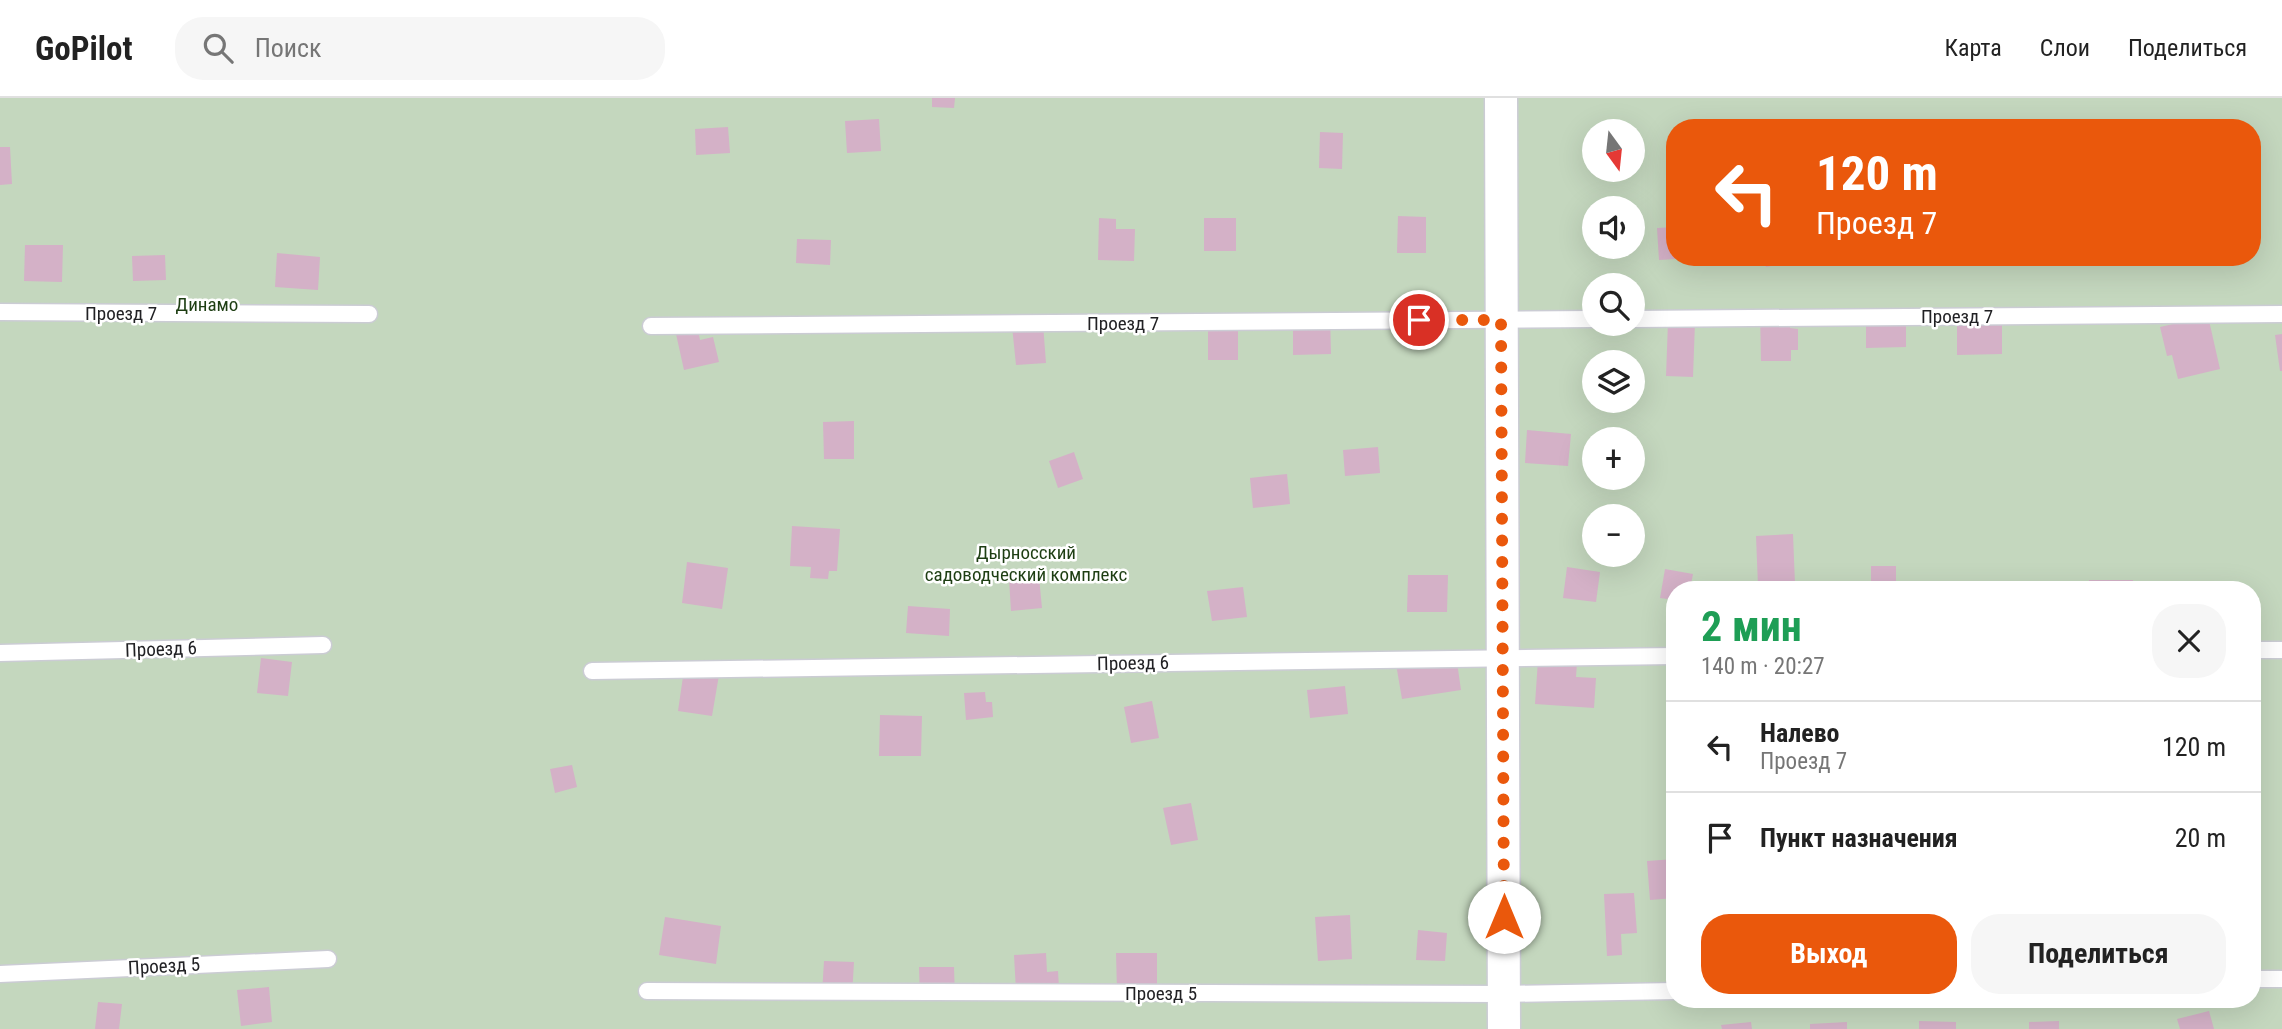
<!DOCTYPE html>
<html lang="ru">
<head>
<meta charset="utf-8">
<style>
	:root { --surface:#fff; --page:#f6f6f6; --text:#222; --muted:#767676; --line:#e0e0e0; --accent:#ea580c }
	body { margin:0; font-family:"Roboto Condensed",sans-serif; background:var(--page); color:var(--text); height:100vh; display:flex; flex-direction:column; font-size:26px; white-space:nowrap }
	* { box-sizing:border-box; margin:0 }
	p { font-size:23px; color:var(--muted) }
	.icon { flex:none; width:38px; height:38px; fill:none; stroke:currentColor; stroke-width:2; stroke-linecap:round; stroke-linejoin:round }
	.map { position:relative; flex:1; overflow:hidden }
	.side { position:absolute; left:1666px; top:483px; width:595px; height:427px; display:flex; flex-direction:column; background:var(--surface); border-radius:28px; box-shadow:0 7px 28px #0002 }
	.side>* { flex:none }
	.banner { position:absolute; left:1666px; top:21px; width:595px; height:147px; border-radius:28px; box-shadow:0 7px 28px #0002; background:#ea580c; color:#fff; overflow:hidden }
	.needle { width:46px; rotate:165deg }
	.buttons { position:absolute; left:1582px; top:21px; display:grid; gap:14px }
	.buttons a { display:grid; place-items:center; width:63px; height:63px; border-radius:50%; background:var(--surface); box-shadow:0 7px 28px #0002; font-size:35px }
	.pin { position:absolute; display:grid; place-items:center; width:60px; height:60px; color:#fff; margin:-30px; border:4px solid #fff; border-radius:50%; box-shadow:0 2px 7px #0007 }
	.me { position:absolute; width:77px; margin:-38px; rotate:0deg; stroke-linejoin:round; filter:drop-shadow(0 0 5px #0008) }
	.turn { display:flex; align-items:center; gap:24px; height:147px; padding:0 35px; font-size:32px }
	.turn .icon { width:91px; height:91px; stroke-width:2.5 }
	.turn b { display:block; font-size:49px; line-height:60px }
	.round { display:grid; place-items:center; flex:none; width:74px; height:74px; border-radius:28px; background:var(--page) }
	.summary { display:flex; align-items:center; justify-content:space-between; height:119px; padding:0 35px }
	h1 { font-size:42px; font-weight:700; line-height:52px; color:#1e9e55 }
	.action { display:flex; gap:14px; margin-top:auto; padding:14px 35px }
	.action a { flex:1; height:80px; border-radius:28px; background:var(--accent); color:#fff; font-size:28px; font-weight:700; line-height:80px; text-align:center }
	.action a+a { background:var(--page); color:var(--text) }
	ul { padding:0; list-style:none }
	li { display:flex; align-items:center; gap:21px; height:91px; padding:0 35px; border-top:2px solid var(--line) }
	li div { flex:1 }
	li b { display:block; font-size:26px }
	li em { font-style:normal }
	header { display:flex; align-items:center; gap:42px; box-sizing:border-box; height:98px; padding:0 35px; background:var(--surface); border-bottom:2px solid var(--line) }
	header strong { font-size:33px }
	nav { display:flex; gap:38px; margin-inline-start:auto; font-size:24px }
	.search { width:490px; height:63px; background:var(--page); display:flex; align-items:center; gap:18px; box-sizing:border-box; padding:0 24px; border-radius:28px; color:var(--muted); font-size:26px }
	.map>svg:first-child { display:block }
	.green { fill:#c4d7be; fill-rule:evenodd }
	.building { fill:#d4b1c7 }
	.lines { fill:none; stroke-linecap:round; stroke-linejoin:round }
	.lane-casing { stroke:#cbccd4; stroke-width:19 }
	.street-casing { stroke:#cbccd4; stroke-width:35 }
	.lane { stroke:#fff; stroke-width:16 }
	.street { stroke:#fff; stroke-width:32 }
	.route { stroke:#ea580c; stroke-width:12; stroke-dasharray:0 21.6 }
	.labels { text-anchor:middle; dominant-baseline:central; stroke-width:5; stroke-linejoin:round; paint-order:stroke }
	.park-label { font-size:19px; fill:#1e3e13; stroke:#fff }
	.street-label { font-size:19px; fill:#212124; stroke:#fff }
</style>
</head>
<body>
<header>
<strong>GoPilot</strong>
<div class="search"><svg class="icon" aria-label="search" viewBox="0 0 24 24"><circle cx="10" cy="10" r="6"/><path d="M15 15l6 6"/></svg>Поиск</div>
<nav><a>Карта</a><a>Слои</a><a>Поделиться</a></nav>
</header>
<div class="map">
<svg width="2282" height="931" viewBox="0 0 2282 931">
	<rect width="100%" height="100%" fill="#f4f4fd"/>
	<path class="green" d="M 0,0 L 2282,0 L 2282,931 L 0,931 ZM 1675,30 L 2252,30 L 2252,159 L 1675,159 ZM 1594,33 L 1633,33 L 1633,72 L 1594,72 ZM 1594,110 L 1633,110 L 1633,149 L 1594,149 ZM 1594,187 L 1633,187 L 1633,226 L 1594,226 ZM 1594,264 L 1633,264 L 1633,303 L 1594,303 ZM 1594,341 L 1633,341 L 1633,380 L 1594,380 ZM 1594,418 L 1633,418 L 1633,457 L 1594,457 ZM 1675,492 L 2252,492 L 2252,901 L 1675,901 Z"/>
	<path class="building" d="M 932,0 L 955,0 L 954,10 L 932,9 Z
		M 879,21 L 881,53 L 847,55 L 845,23 Z
		M 728,29 L 730,55 L 696,57 L 695,31 Z
		M 1320,34 L 1343,35 L 1342,71 L 1319,70 Z
		M 0,49 L 10,49 L 12,86 L 0,87 Z
		M 1398,118 L 1426,119 L 1426,155 L 1397,155 Z
		M 1099,120 L 1116,121 L 1116,131 L 1135,131 L 1134,163 L 1098,162 Z
		M 1204,120 L 1236,120 L 1236,153 L 1204,153 Z
		M 1675,129 L 1675,161 L 1659,162 L 1657,130 Z
		M 797,141 L 831,142 L 830,167 L 796,165 Z
		M 25,147 L 63,147 L 62,184 L 24,183 Z
		M 277,155 L 320,159 L 318,192 L 275,189 Z
		M 165,157 L 166,182 L 133,183 L 132,158 Z
		M 1765,159 L 1807,159 L 1807,161 L 1766,169 Z
		M 1760,213 L 1789,213 L 1790,230 L 1798,231 L 1798,252 L 1791,252 L 1791,263 L 1761,263 Z
		M 1330,216 L 1331,256 L 1293,257 L 1293,217 Z
		M 1957,218 L 2002,218 L 2002,256 L 1957,257 Z
		M 2208,218 L 2220,271 L 2178,281 L 2172,257 L 2167,258 L 2160,229 Z
		M 1866,219 L 1906,219 L 1906,249 L 1866,250 Z
		M 696,222 L 700,242 L 713,239 L 719,264 L 684,272 L 674,227 Z
		M 1668,224 L 1695,224 L 1693,279 L 1666,278 Z
		M 1043,226 L 1046,265 L 1016,267 L 1012,228 Z
		M 1238,228 L 1238,262 L 1208,262 L 1208,229 Z
		M 2282,236 L 2282,273 L 2280,273 L 2275,237 Z
		M 854,323 L 854,361 L 824,361 L 823,324 Z
		M 1527,332 L 1571,336 L 1568,368 L 1525,365 Z
		M 1378,349 L 1380,375 L 1345,378 L 1343,352 Z
		M 1074,354 L 1083,381 L 1058,390 L 1049,363 Z
		M 1287,376 L 1290,406 L 1253,410 L 1250,380 Z
		M 792,428 L 840,431 L 837,473 L 829,473 L 828,481 L 810,480 L 811,469 L 790,468 Z
		M 1793,436 L 1795,486 L 1758,488 L 1756,438 Z
		M 687,464 L 728,470 L 722,511 L 682,505 Z
		M 1871,468 L 1896,468 L 1896,492 L 1871,492 Z
		M 1567,469 L 1600,474 L 1596,504 L 1563,500 Z
		M 1665,471 L 1693,476 L 1690,492 L 1675,492 L 1675,502 L 1660,500 Z
		M 1408,477 L 1448,477 L 1447,514 L 1407,514 Z
		M 1039,479 L 1042,510 L 1011,513 L 1009,481 Z
		M 2089,482 L 2133,482 L 2133,492 L 2089,492 Z
		M 2223,486 L 2223,492 L 2187,492 L 2187,488 Z
		M 1243,489 L 1247,519 L 1212,523 L 1207,493 Z
		M 908,508 L 950,511 L 949,538 L 906,535 Z
		M 1456,557 L 1461,592 L 1402,601 L 1396,566 Z
		M 261,560 L 292,564 L 288,598 L 257,595 Z
		M 1538,562 L 1577,565 L 1576,579 L 1596,580 L 1594,610 L 1535,606 Z
		M 684,572 L 719,577 L 712,618 L 678,613 Z
		M 1345,588 L 1348,616 L 1310,620 L 1307,592 Z
		M 985,594 L 986,604 L 992,604 L 993,619 L 966,622 L 964,595 Z
		M 1152,603 L 1159,640 L 1131,645 L 1124,609 Z
		M 880,617 L 922,618 L 921,658 L 879,658 Z
		M 572,667 L 577,689 L 555,695 L 550,671 Z
		M 1191,705 L 1198,742 L 1171,747 L 1163,710 Z
		M 1675,761 L 1675,800 L 1650,802 L 1647,763 Z
		M 1634,795 L 1637,835 L 1621,836 L 1622,857 L 1607,858 L 1604,796 Z
		M 1350,817 L 1352,861 L 1318,863 L 1315,819 Z
		M 665,819 L 721,828 L 716,866 L 659,857 Z
		M 1418,832 L 1447,835 L 1445,863 L 1416,862 Z
		M 1046,855 L 1047,874 L 1058,873 L 1059,890 L 1016,893 L 1014,857 Z
		M 1116,855 L 1157,855 L 1157,893 L 1117,893 Z
		M 824,863 L 854,864 L 852,898 L 822,896 Z
		M 919,869 L 954,869 L 955,900 L 920,901 Z
		M 269,889 L 272,924 L 241,928 L 237,892 Z
		M 98,904 L 122,906 L 119,931 L 95,931 Z
		M 2209,913 L 2214,931 L 2180,931 L 2177,921 Z
		M 1919,923 L 1956,924 L 1956,931 L 1919,931 Z
		M 2059,923 L 2059,931 L 2029,931 L 2029,924 Z
		M 1751,924 L 1752,931 L 1722,931 L 1721,927 Z
		M 1847,924 L 1847,931 L 1810,931 L 1810,926 Z"/>
	<g class="lines">
		<defs>
			<path id="lane" d="M 0,214 L 369,216
				M 1633,221 L 2282,216
				M 651,228 L 1594,221
				M 2252,552 L 2282,552
				M 0,555 L 323,547
				M 592,573 L 1675,558
				M 0,876 L 328,861
				M 2252,881 L 2282,881
				M 647,893 L 1504,896 L 1675,893"/>
			<path id="street" d="M 1501,0 L 1504,931"/>
		</defs>
		<use href="#lane" class="lane-casing"/>
		<use href="#street" class="street-casing"/>
		<use href="#lane" class="lane"/>
		<use href="#street" class="street"/>
	</g>
	<g class="lines">
		<path class="route" d="M 1419,222 L 1501,222 L 1504,819"/>
	</g>
	<g class="labels">
		<g class="park-label">
			<text x="207" y="206">Динамо</text>
			<text x="1026" y="454">Дырносский<tspan x="1026" dy="22">садоводческий комплекс</tspan></text>
		</g>
		<g class="street-label">
			<text x="121" y="215">Проезд 7</text>
			<text x="1957" y="218">Проезд 7</text>
			<text x="1123" y="225">Проезд 7</text>
			<text transform="translate(161 551) rotate(-2)">Проезд 6</text>
			<text transform="translate(1133 565) rotate(-1)">Проезд 6</text>
			<text transform="translate(164 868) rotate(-3)">Проезд 5</text>
			<text x="1161" y="895">Проезд 5</text>
		</g>
	</g>
</svg>
<div class="buttons">
<a><svg class="needle" viewBox="-14 -14 28 28"><path d="M0-13l5 13h-10z" fill="#e53935"/><path d="M0 13l5-13h-10z" fill="#767676"/></svg></a>
<a><svg class="icon" aria-label="sound" viewBox="0 0 24 24"><path d="M4 9h4l5-4v14l-5-4H4zM17 9q2 3 0 6"/></svg></a>
<a><svg class="icon" aria-label="search" viewBox="0 0 24 24"><circle cx="10" cy="10" r="6"/><path d="M15 15l6 6"/></svg></a>
<a><svg class="icon" aria-label="layers" viewBox="0 0 24 24"><path d="M12 4l9 5-9 5-9-5zM3 14l9 5 9-5"/></svg></a>
<a>+</a>
<a>−</a>
</div>
<div class="pin" style="left:1419px;top:222px;background:#d93025"><svg class="icon" aria-label="arrive" viewBox="0 0 24 24"><path d="M6 21V4h12l-3 4 3 4H6"/></svg></div>
<svg class="me" style="left:1504px;top:819px" viewBox="-20 -20 40 40"><circle r="19" fill="#fff"/><path d="M0-13L10 11 0 6-10 11z" fill="#ea580c"/></svg>
<div class="banner">
<div class="turn"><svg class="icon" aria-label="left" viewBox="0 0 24 24"><path d="M17 20v-9H6M10 6l-5 5 5 5"/></svg><div><b>120 m</b>Проезд 7</div></div>
</div>
<section class="side">
<div class="summary"><div><h1>2 мин</h1><p>140 m · 20:27</p></div><a class="round"><svg class="icon" aria-label="close" viewBox="0 0 24 24"><path d="M6 6l12 12M18 6L6 18"/></svg></a></div>
<ul>
<li><svg class="icon" aria-label="left" viewBox="0 0 24 24"><path d="M17 20v-9H6M10 6l-5 5 5 5"/></svg><div><b>Налево</b><p>Проезд 7</p></div><em>120 m</em></li>
<li><svg class="icon" aria-label="arrive" viewBox="0 0 24 24"><path d="M6 21V4h12l-3 4 3 4H6"/></svg><div><b>Пункт назначения</b></div><em>20 m</em></li>
</ul>
<div class="action"><a>Выход</a><a>Поделиться</a></div>
</section>
</div>
</body>
</html>
